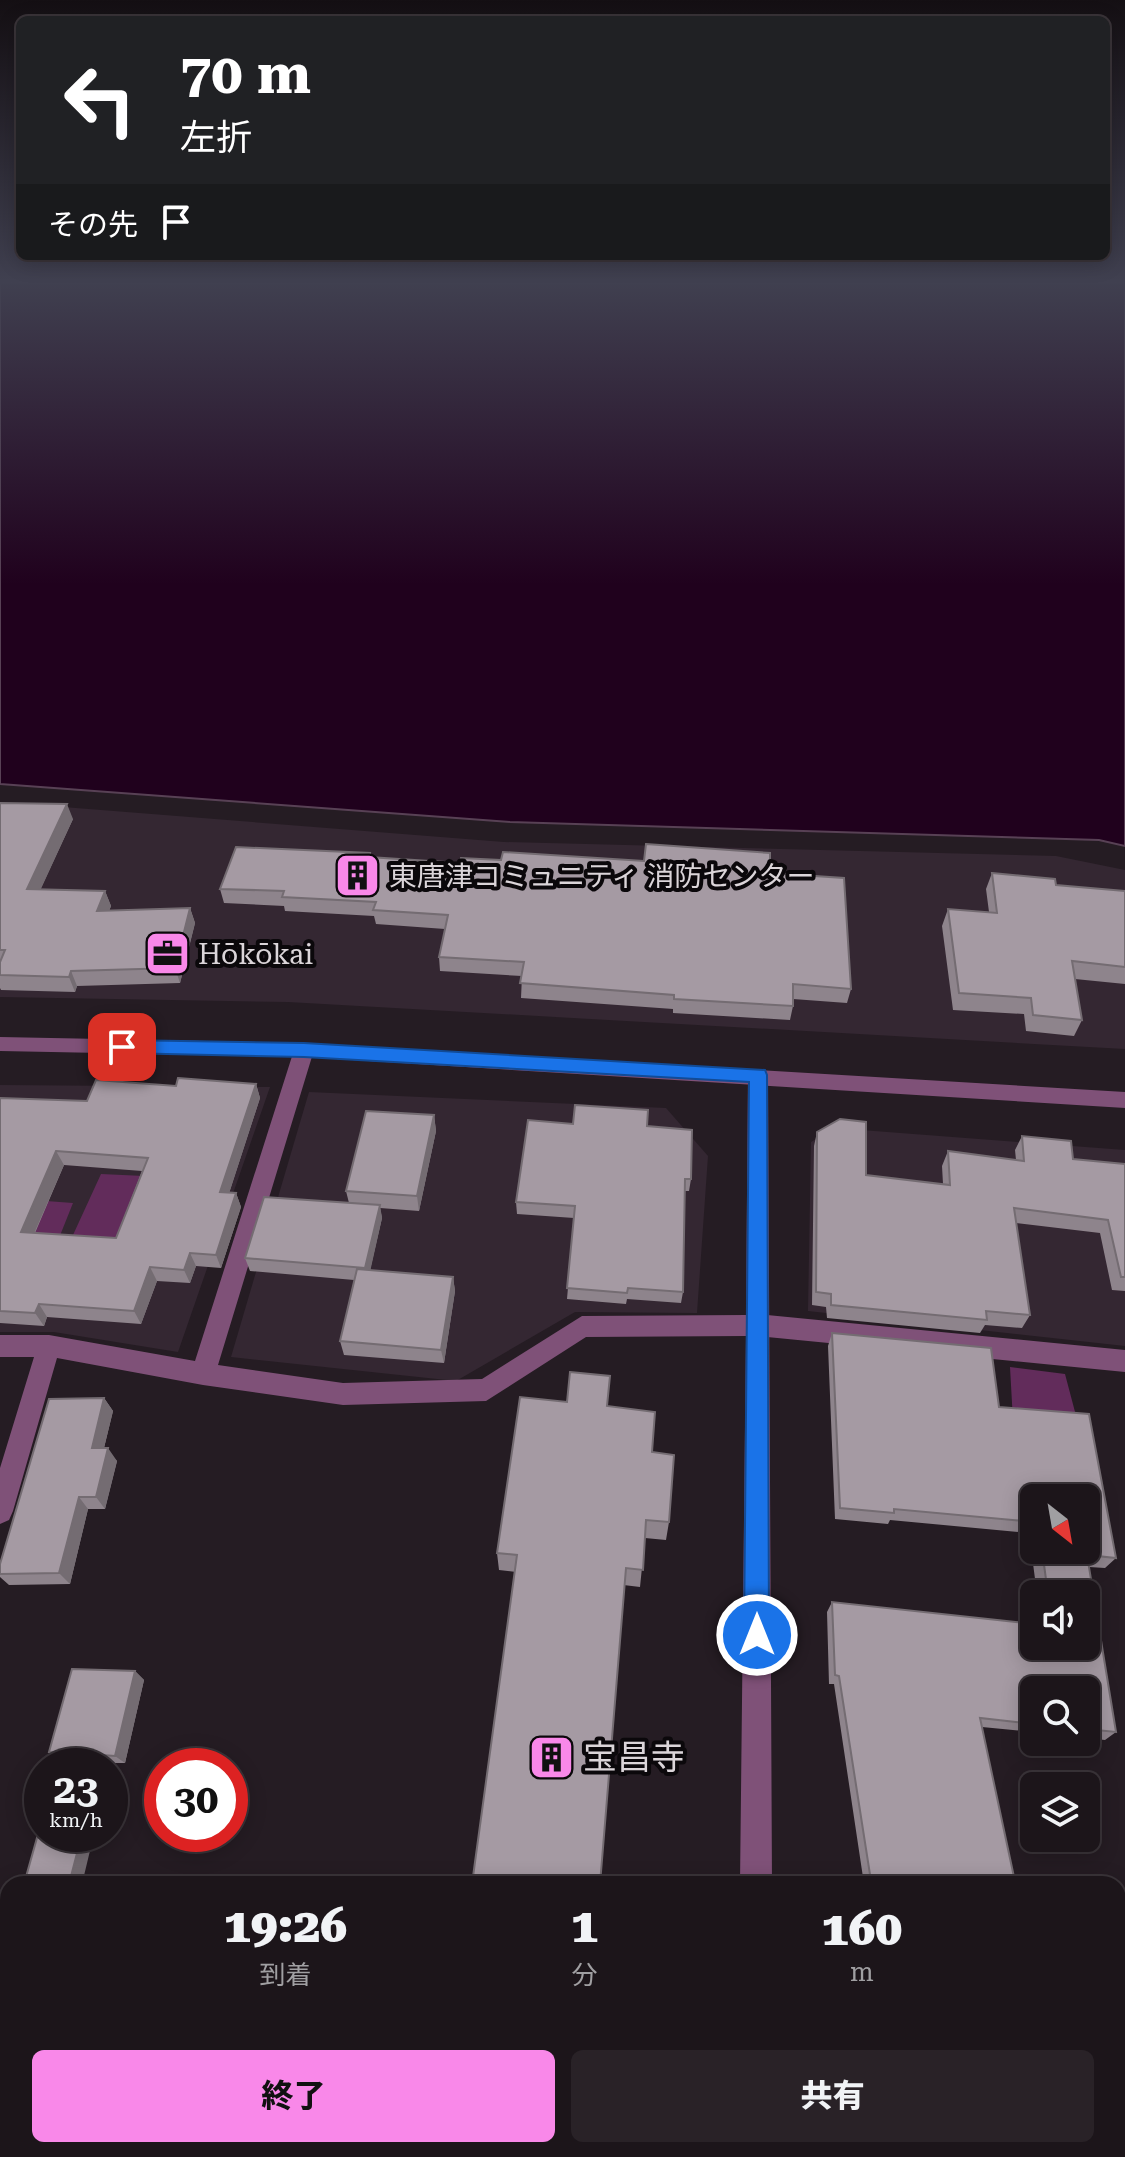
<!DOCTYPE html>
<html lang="ja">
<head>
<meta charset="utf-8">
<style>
	:root { --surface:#1c151a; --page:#292227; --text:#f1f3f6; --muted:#a09fa2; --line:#3a3439; --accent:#f988e9 }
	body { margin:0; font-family:"Roboto Serif","Noto Sans JP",serif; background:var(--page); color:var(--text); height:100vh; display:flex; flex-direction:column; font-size:30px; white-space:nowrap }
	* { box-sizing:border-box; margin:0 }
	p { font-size:26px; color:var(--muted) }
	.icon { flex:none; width:44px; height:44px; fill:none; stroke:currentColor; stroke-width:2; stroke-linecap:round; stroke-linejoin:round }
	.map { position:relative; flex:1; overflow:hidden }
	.sheet { position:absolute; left:0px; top:1876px; width:1126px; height:282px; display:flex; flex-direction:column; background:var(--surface); border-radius:24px 24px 0 0; box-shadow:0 4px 20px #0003,0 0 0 2px var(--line) }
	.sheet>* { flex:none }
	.guide { position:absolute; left:16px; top:16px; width:1094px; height:244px; border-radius:12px; box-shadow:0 4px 20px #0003,0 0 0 2px var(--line); background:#202124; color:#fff; overflow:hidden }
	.needle { width:52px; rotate:149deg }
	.fabs { position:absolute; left:1020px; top:1484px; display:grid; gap:16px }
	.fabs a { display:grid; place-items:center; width:80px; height:80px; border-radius:12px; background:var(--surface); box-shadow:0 4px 20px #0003,0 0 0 2px var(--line); font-size:40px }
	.speed { position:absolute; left:24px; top:1748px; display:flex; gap:16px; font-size:40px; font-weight:700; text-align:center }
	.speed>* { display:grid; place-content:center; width:104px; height:104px; border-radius:50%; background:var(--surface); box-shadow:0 4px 20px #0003,0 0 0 2px var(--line); line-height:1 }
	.speed small { font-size:20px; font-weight:400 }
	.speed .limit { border:12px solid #d22; background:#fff; color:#111 }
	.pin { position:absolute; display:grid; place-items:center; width:68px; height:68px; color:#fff; margin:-34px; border-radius:16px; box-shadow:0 4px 12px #0006 }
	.me { position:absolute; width:88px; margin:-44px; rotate:0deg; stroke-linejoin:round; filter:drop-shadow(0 0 6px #0008) }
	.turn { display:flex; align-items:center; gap:28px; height:168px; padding:0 32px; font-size:36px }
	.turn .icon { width:104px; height:104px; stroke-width:2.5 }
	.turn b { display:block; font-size:56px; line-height:68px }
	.then { display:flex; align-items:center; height:76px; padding:0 32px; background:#0003; gap:16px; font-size:30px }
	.eta { display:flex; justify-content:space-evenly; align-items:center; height:136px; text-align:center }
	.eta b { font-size:48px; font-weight:800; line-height:56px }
	.action { display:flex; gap:16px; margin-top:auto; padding:16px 32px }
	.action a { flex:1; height:92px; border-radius:12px; background:var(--accent); color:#111; font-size:32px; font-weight:800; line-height:92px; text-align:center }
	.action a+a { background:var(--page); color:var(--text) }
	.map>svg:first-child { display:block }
	.built { fill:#342732 }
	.green { fill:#622c5b }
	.water { fill:#20011d; stroke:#584155; stroke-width:2 }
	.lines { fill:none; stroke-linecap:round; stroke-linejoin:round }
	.service { fill:#7f5178; fill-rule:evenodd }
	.minor { fill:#7f5178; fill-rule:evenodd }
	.tertiary { fill:#7f5178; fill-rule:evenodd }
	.wall { fill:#8e848c; fill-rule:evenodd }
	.shaded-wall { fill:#746c72 }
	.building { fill:#a59aa3; stroke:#746c72; stroke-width:2; fill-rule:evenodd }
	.route { fill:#1a73e8; stroke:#114b97; stroke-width:2 }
	.labels { text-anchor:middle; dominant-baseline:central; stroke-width:8; stroke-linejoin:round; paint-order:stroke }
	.poi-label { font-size:28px; fill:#dbd5d9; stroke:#0b080b; text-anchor:start }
	.near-poi-label { font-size:34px; fill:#dbd5d9; stroke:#0b080b; text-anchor:start }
</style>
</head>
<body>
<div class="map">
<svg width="1125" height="2157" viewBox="0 0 1125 2157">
	<rect width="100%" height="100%" fill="#251c23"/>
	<path class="built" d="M 0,802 L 504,842 L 1056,856 L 1125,870 L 1125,1049 L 288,1002 L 0,997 Z
		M 0,1085 L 270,1087 L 178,1352 L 54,1332 L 0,1332 Z
		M 309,1092 L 666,1108 L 708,1156 L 697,1313 L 575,1312 L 456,1381 L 231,1357 Z
		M 835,1128 L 1125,1150 L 1125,1346 L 808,1311 L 811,1142 Z"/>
	<path class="green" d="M 101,1174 L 144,1176 L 119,1241 L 73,1235 Z
		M 6,1198 L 73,1203 L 59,1238 L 30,1238 Z
		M 1010,1367 L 1065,1374 L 1079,1427 L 1013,1421 Z"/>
	<path class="water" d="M 0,283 L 1125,283 L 1125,846 L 1099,840 L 510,822 L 0,784 Z"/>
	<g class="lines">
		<path class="service" d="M 757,1314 L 1125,1350 L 1125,1372 L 757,1336 L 749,1332 L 745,1325 L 749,1318 Z"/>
		<path class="minor" d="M 304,1043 L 311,1045 L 314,1050 L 218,1365 L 343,1383 L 482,1379 L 582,1316 L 746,1315 L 748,1075 L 751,1070 L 765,1070 L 768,1075 L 772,1884 L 740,1884 L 746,1336 L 586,1337 L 486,1401 L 343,1405 L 203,1385 L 57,1358 L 13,1511 L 9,1520 L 0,1524 L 0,1468 L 34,1357 L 0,1357 L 0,1335 L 49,1335 L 195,1361 L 294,1050 L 297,1045 Z
			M 1118,1923 L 1125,1923 L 1125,1955 L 1118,1955 Z
			M 0,2063 L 8,2063 L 8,2097 L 0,2097 Z
			M 695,2150 L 760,2150 L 761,2154 L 760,2157 L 697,2157 Z"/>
		<path class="tertiary" d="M 0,1037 L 304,1043 L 1125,1092 L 1125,1108 L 304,1057 L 0,1051 Z"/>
	</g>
	<path class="wall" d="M 0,803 L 73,819 L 40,890 L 105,891 L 111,906 L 109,911 L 190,908 L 195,923 L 180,983 L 77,986 L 75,992 L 1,990 L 0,988 Z
		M 370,853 L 371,857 L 460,863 L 770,873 L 851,989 L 847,1003 L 793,999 L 793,1006 L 790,1020 L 673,1013 L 673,1009 L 521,998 L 522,976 L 440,971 L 439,957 L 445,929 L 376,924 L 374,916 L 285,911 L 284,906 L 224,903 L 220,889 Z
		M 992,873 L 1056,885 L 1125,891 L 1125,984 L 1075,979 L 1082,1020 L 1074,1036 L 1026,1031 L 1024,1014 L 953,1010 L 942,926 L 948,909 L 989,912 L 986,889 Z
		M 256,1084 L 260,1098 L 229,1193 L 236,1193 L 241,1207 L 221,1268 L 196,1266 L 190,1283 L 157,1281 L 141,1324 L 47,1317 L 44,1326 L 0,1323 L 0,1098 L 87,1101 L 176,1086 ZM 64,1165 L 142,1171 L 116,1238 L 35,1233 Z
		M 434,1115 L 436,1131 L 419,1211 L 380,1208 L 382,1218 L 370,1270 L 453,1277 L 455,1291 L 444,1363 L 344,1355 L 340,1341 L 354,1280 L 250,1271 L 245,1258 L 349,1203 L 346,1191 Z
		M 573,1124 L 647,1126 L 691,1179 L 689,1191 L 685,1191 L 683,1292 L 681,1303 L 627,1299 L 626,1304 L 567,1299 L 574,1218 L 517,1214 L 516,1202 Z
		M 817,1132 L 866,1175 L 943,1184 L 942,1166 L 948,1151 L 1016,1160 L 1015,1150 L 1022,1136 L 1073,1159 L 1125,1164 L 1125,1291 L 1112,1290 L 1100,1233 L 1016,1223 L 1030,1315 L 1022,1328 L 985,1325 L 980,1333 L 827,1318 L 826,1307 L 812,1305 L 814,1146 Z
		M 832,1333 L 999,1407 L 1116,1558 L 1105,1568 L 1089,1567 L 1116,1732 L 1105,1740 L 1086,1738 L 1086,1690 L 1034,1690 L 1034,1732 L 982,1727 L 1014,1877 L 1004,1882 L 864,1884 L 834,1684 L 829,1684 L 827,1612 L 832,1602 L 1034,1646 L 1086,1594 L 1037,1594 L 1029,1533 L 890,1520 L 888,1524 L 835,1519 L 828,1346 ZM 1034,1498 L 1086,1550 L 1034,1550 Z
		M 104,1398 L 113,1411 L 104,1448 L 117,1461 L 105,1509 L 88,1509 L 70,1584 L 9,1585 L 0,1577 L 0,1564 Z
		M 608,1407 L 652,1452 L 669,1522 L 666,1540 L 645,1538 L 640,1587 L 499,1570 L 497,1553 Z
		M 135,1671 L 144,1680 L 125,1763 L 113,1763 L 110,1773 L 110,1766 L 59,1759 L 49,1752 Z
		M 854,2150 L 1094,2150 L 1096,2157 L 854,2157 Z"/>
	<path class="shaded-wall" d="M 67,804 L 73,819 L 34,904 L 27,889 Z
		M 105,891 L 111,906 L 103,926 L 97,911 Z
		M 190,908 L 195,923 L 180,983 L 175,968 Z
		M 71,971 L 77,986 L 75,992 L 69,977 Z
		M 256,1084 L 260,1098 L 225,1206 L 220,1192 Z
		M 434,1115 L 436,1131 L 419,1211 L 417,1196 Z
		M 56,1151 L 64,1165 L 29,1245 L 21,1232 Z
		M 236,1193 L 241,1207 L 221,1268 L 216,1255 Z
		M 380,1205 L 382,1218 L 368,1281 L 365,1268 Z
		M 190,1253 L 196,1266 L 190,1283 L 184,1270 Z
		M 150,1267 L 157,1281 L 141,1324 L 134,1311 Z
		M 453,1277 L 455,1291 L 444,1363 L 441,1350 Z
		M 39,1304 L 47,1317 L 44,1326 L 35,1313 Z
		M 104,1398 L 113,1411 L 101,1460 L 92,1448 Z
		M 108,1448 L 117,1461 L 105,1509 L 96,1497 Z
		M 79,1497 L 88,1509 L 70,1584 L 59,1573 Z
		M 135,1671 L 144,1680 L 125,1763 L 115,1756 Z
		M 102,1755 L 113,1763 L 110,1773 L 110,1766 L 99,1766 Z
		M 82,1834 L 94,1834 L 82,1884 L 69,1884 Z
		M 203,2150 L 212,2150 L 211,2157 L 202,2157 Z"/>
	<path class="building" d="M 0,803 L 67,804 L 27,889 L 105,891 L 97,911 L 190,908 L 175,968 L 71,971 L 69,977 L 0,975 L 0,962 L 5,950 L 0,950 Z
		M 646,844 L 770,853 L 770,873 L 844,878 L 851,989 L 793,984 L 793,1006 L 674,999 L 674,995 L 520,983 L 524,962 L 439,957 L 448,915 L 373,910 L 376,902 L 282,897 L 284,891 L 220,889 L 236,847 L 370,853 L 369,857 L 460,863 L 461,858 L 501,860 L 503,852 L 644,861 Z
		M 992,873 L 1055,879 L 1056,885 L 1125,891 L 1125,967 L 1072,961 L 1082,1020 L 1033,1015 L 1031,998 L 959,993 L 948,909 L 997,913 Z
		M 178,1078 L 256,1084 L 220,1192 L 236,1193 L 216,1255 L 190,1253 L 184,1270 L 150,1267 L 134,1311 L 39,1304 L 35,1313 L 0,1311 L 0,1098 L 87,1101 L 96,1080 L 176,1086 ZM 56,1151 L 148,1158 L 116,1238 L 21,1232 Z
		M 575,1105 L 648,1110 L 647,1126 L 692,1130 L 691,1179 L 685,1179 L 683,1292 L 628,1288 L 627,1293 L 567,1288 L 575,1206 L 516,1202 L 528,1120 L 573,1124 Z
		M 366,1111 L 434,1115 L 417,1196 L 346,1191 Z
		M 840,1119 L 866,1122 L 866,1175 L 950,1185 L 948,1151 L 1024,1161 L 1022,1136 L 1071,1141 L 1073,1159 L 1125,1164 L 1125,1277 L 1121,1277 L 1108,1220 L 1014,1208 L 1030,1315 L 986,1311 L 987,1320 L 831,1305 L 831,1294 L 816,1292 L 817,1132 Z
		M 264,1197 L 380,1205 L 365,1268 L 245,1258 Z
		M 357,1269 L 453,1277 L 441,1350 L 340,1341 Z
		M 832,1333 L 991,1348 L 999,1407 L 1089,1414 L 1116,1558 L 1087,1555 L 1116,1732 L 1086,1729 L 1086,1690 L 1034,1690 L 1034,1724 L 980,1718 L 1014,1877 L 871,1881 L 839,1676 L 835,1675 L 832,1602 L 1034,1624 L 1034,1646 L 1086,1646 L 1086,1594 L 1048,1594 L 1042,1550 L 1086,1550 L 1086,1498 L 1034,1498 L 1034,1522 L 894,1509 L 894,1513 L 840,1508 Z
		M 570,1372 L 610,1376 L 607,1406 L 655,1412 L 652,1452 L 674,1455 L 669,1522 L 646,1520 L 643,1570 L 626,1568 L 600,1884 L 472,1884 L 517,1555 L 497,1553 L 520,1397 L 567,1402 Z
		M 104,1398 L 92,1448 L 108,1448 L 96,1497 L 79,1497 L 59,1573 L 0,1574 L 0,1564 L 49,1399 Z
		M 72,1669 L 135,1671 L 115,1756 L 102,1755 L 99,1766 L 57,1766 L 61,1753 L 49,1752 Z
		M 42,1820 L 42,1834 L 82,1834 L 69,1884 L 24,1884 Z
		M 36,2150 L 203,2150 L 202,2157 L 34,2157 Z
		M 862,2150 L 1094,2150 L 1096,2157 L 862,2157 Z"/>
	<linearGradient id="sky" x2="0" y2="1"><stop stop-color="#140f13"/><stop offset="0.48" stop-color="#404050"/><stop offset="1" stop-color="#404050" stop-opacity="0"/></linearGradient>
	<rect width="1125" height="585" fill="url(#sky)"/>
	<path class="route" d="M 122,1040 L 304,1043 L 765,1070 L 767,1075 L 769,1635 L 766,1644 L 757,1648 L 748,1644 L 744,1635 L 749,1082 L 304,1057 L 122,1053 L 113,1047 Z"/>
	<defs>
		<symbol id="building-square" viewBox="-11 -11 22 22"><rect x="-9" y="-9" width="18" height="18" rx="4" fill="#f988e9" stroke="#0b080b"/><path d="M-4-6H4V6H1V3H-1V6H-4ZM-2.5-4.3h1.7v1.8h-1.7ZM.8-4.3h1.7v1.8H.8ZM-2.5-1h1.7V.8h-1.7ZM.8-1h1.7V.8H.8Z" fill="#111"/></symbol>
		<symbol id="office-square" viewBox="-11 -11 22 22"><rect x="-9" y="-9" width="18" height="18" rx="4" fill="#f988e9" stroke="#0b080b"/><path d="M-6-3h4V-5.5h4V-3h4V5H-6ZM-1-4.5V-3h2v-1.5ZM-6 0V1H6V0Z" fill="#111"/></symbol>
	</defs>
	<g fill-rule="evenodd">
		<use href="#building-square" x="332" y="850" width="51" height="51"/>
		<use href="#office-square" x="142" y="928" width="51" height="51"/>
		<use href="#building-square" x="526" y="1732" width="51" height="51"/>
	</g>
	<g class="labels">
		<g class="poi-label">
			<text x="389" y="876">東唐津コミュニティ 消防センター</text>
			<text x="198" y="954">Hōkōkai</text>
		</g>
		<g class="near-poi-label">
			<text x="583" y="1757">宝昌寺</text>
		</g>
	</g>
</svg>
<div class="fabs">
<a><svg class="needle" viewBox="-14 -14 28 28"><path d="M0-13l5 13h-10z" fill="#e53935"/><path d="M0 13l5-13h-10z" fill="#a09fa2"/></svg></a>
<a><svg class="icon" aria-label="sound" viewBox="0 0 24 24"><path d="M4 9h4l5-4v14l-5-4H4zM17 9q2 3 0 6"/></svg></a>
<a><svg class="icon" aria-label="search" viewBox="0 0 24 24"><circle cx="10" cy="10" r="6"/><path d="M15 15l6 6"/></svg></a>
<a><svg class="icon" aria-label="layers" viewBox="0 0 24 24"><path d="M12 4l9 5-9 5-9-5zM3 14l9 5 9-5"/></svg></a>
</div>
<div class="speed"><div>23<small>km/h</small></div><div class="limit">30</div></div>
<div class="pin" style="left:122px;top:1047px;background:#d93025"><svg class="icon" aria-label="arrive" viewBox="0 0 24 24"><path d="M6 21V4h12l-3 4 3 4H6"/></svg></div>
<svg class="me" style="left:757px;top:1635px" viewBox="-20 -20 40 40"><circle r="17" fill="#1a73e8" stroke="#fff" stroke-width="3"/><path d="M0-11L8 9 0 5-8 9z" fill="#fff"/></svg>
<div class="guide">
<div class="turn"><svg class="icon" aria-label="left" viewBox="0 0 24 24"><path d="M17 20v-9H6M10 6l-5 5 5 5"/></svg><div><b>70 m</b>左折</div></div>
<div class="then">その先<svg class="icon" aria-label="arrive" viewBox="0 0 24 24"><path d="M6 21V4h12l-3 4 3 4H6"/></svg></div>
</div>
<section class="sheet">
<div class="eta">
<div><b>19:26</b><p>到着</p></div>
<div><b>1</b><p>分</p></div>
<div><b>160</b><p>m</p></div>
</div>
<div class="action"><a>終了</a><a>共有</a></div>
</section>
</div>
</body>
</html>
